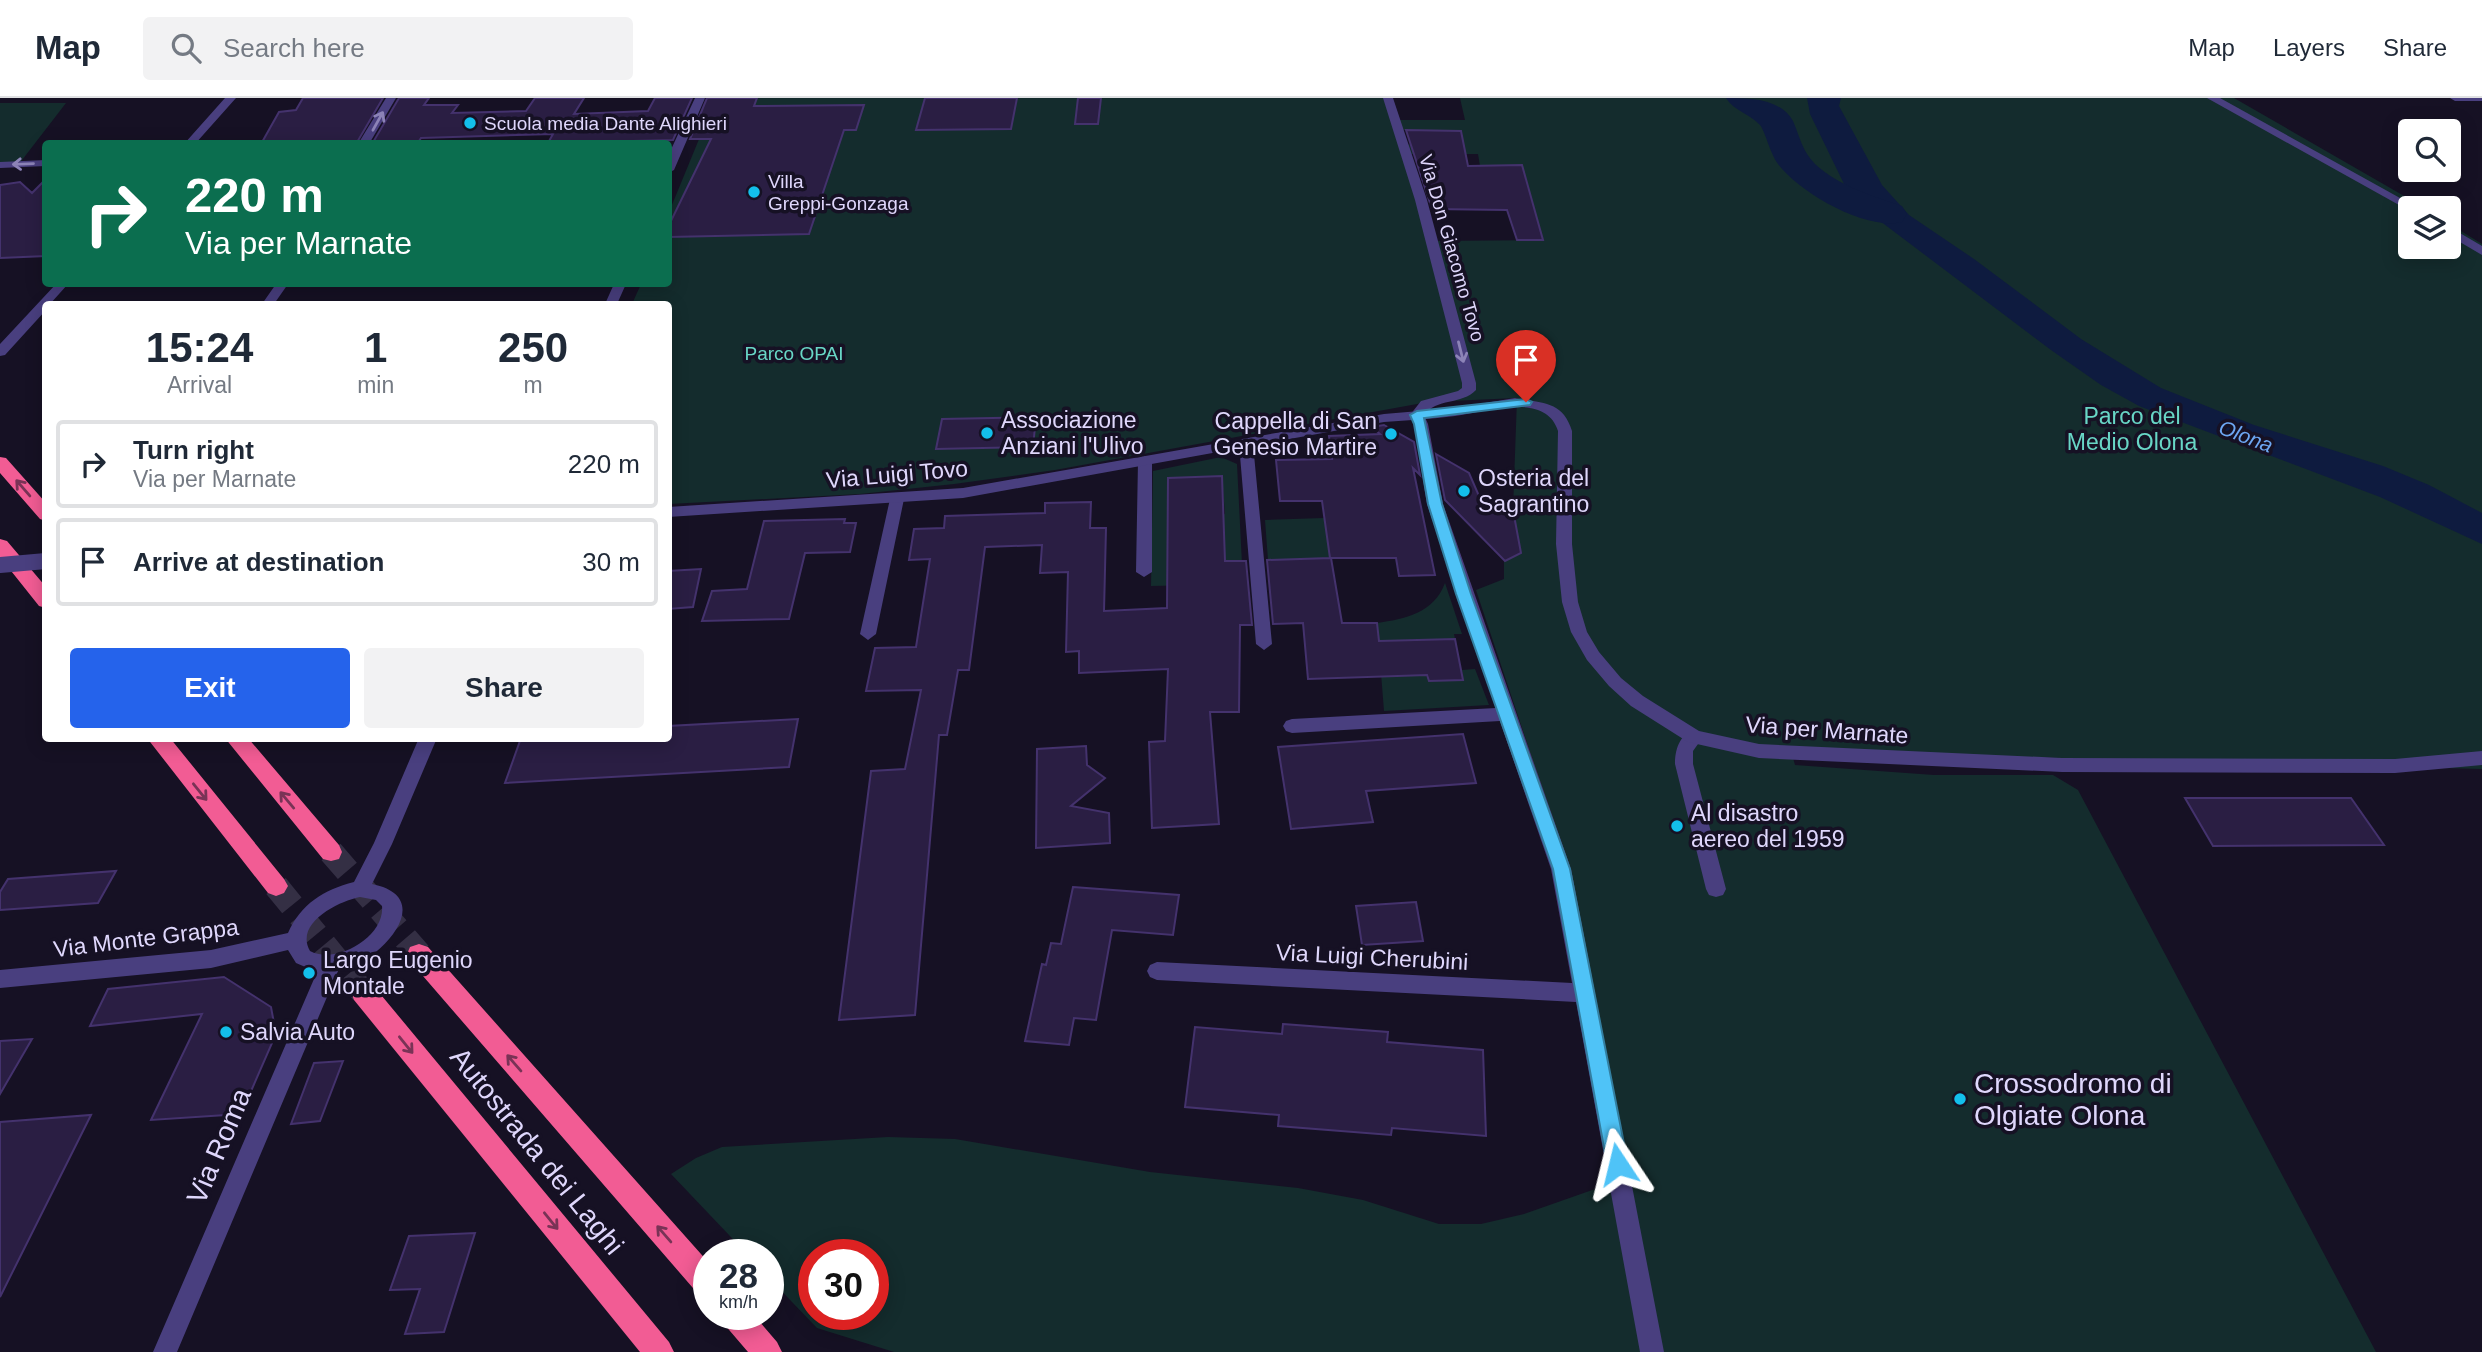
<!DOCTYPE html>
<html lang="en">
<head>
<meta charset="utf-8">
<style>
	:root { --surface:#fff; --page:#f2f2f3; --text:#1f2937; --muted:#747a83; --line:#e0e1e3; --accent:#2563eb }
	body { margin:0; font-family:Arial,sans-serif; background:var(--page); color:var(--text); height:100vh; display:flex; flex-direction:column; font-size:26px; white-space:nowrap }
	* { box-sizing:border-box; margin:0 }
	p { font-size:23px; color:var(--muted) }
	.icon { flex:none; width:38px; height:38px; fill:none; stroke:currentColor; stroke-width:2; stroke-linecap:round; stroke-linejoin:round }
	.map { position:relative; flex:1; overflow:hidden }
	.side { position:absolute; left:42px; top:203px; width:630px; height:441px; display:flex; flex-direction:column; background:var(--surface); border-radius:7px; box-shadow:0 4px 18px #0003 }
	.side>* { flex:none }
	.hud { position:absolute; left:42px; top:42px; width:630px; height:147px; border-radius:7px; box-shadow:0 4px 18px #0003; background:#0b6e4f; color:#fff; overflow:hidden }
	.buttons { position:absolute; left:2398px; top:21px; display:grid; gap:14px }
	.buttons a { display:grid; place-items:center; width:63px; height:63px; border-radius:7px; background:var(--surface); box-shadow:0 4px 18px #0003; font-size:35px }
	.speed { position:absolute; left:693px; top:1141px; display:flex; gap:14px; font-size:35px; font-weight:700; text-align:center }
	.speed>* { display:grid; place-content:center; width:91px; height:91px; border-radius:50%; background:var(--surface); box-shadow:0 4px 18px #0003; line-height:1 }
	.speed small { font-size:18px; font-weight:400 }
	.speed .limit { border:10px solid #d22; background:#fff; color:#111 }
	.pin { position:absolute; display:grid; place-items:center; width:60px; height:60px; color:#fff; margin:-72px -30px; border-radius:50% 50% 50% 0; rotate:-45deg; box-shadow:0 0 7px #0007 }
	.pin .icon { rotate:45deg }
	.me { position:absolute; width:77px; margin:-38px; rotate:350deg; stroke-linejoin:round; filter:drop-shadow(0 0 5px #0008) }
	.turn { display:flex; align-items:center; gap:24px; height:147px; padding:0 28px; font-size:32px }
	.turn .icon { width:91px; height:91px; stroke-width:2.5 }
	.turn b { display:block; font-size:49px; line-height:60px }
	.eta { display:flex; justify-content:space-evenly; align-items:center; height:119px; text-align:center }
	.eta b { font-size:42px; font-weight:700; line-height:49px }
	.button { display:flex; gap:14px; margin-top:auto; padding:14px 28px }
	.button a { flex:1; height:80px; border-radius:7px; background:var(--accent); color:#fff; font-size:28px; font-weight:700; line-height:80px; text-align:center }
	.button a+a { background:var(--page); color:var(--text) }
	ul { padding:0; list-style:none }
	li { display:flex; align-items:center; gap:21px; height:88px; margin:0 14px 10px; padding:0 14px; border:4px solid var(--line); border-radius:7px }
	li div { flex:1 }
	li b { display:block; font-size:26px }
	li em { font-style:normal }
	header { display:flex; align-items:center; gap:42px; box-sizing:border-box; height:98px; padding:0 35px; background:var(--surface); border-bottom:2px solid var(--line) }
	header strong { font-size:33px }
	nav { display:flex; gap:38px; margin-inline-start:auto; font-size:24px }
	.search { width:490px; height:63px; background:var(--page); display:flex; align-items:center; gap:18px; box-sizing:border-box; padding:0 24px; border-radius:7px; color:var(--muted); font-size:26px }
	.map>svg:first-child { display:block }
	.green { fill:#142c2d; fill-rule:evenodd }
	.water { fill:#0e1b3f }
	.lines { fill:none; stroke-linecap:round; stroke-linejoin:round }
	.river { fill:#0e1b3f; fill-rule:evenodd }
	.building { fill:#2a1e43; stroke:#44326d; stroke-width:2 }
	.motorway-tunnel { stroke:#342f44; stroke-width:25; stroke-dasharray:25 13; stroke-linecap:butt }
	.pedestrian { fill:#493f7f; fill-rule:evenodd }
	.minor { fill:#493f7f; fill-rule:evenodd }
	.tertiary { fill:#493f7f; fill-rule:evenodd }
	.motorway { fill:#f25c94; fill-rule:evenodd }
	.tertiary-bridge { stroke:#493f7f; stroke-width:16 }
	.oneway { stroke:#8c83b7 }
	.oneway2 { stroke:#793356 }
	.route { fill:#4fc3f7; stroke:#337fa1; stroke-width:2 }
	.poi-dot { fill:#13bfeb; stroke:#161124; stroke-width:2.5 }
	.labels { text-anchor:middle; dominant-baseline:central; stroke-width:7; stroke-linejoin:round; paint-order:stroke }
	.far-poi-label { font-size:19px; fill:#dfd7fc; stroke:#161124; text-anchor:start }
	.far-street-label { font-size:19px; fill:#dfd7fc; stroke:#161124 }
	.far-park-label { font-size:19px; fill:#68d6c6; stroke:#161124 }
	.far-water-label { font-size:21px; font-style:italic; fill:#6da7f3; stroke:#161124 }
	.park-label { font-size:23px; fill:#68d6c6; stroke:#161124 }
	.poi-label { font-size:23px; fill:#dfd7fc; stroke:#161124; text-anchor:start }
	.street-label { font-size:23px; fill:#dfd7fc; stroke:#161124 }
	.near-poi-label { font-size:28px; fill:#dfd7fc; stroke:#161124; text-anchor:start }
	.near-street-label { font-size:28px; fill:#dfd7fc; stroke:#161124 }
</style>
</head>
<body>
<header>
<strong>Map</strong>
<div class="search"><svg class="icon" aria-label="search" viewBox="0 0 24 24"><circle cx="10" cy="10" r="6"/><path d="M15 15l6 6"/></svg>Search here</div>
<nav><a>Map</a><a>Layers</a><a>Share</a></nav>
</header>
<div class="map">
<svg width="2482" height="1254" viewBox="0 0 2482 1254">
	<rect width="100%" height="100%" fill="#161124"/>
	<path class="green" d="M 716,0 L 1388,0 L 1432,143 L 1543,142 L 1522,68 L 1480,68 L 1478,56 L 1410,56 L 1406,47 L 1433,43 L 1463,44 L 1462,34 L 1402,32 L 1398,22 L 1465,22 L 1460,0 L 2234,0 L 2425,110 L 2410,110 L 2410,149 L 2448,149 L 2448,125 L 2482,146 L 2482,671 L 1791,653 L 1795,667 L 1934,677 L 2053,677 L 2078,692 L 2376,1254 L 894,1254 L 817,1230 L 768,1179 L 768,1157 L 748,1157 L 671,1076 L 696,1060 L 722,1049 L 888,1039 L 955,1041 L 1150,1074 L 1298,1090 L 1363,1102 L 1439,1126 L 1481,1126 L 1524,1116 L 1598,1090 L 1611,1070 L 1565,772 L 1527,645 L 1476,492 L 1504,481 L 1504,462 L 1521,455 L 1513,412 L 1517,300 L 1428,304 L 1055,372 L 954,386 L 860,396 L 669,406 L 668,206 L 632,206 L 641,186 L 668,186 L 669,114 ZM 814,1157 L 873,1157 L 873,1216 L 814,1216 Z
		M 0,5 L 66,5 L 19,66 L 0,67 Z
		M 1221,359 L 1237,366 L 1243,486 L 1151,488 L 1153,373 ZM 1222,379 L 1225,416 L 1197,417 L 1196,408 L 1167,408 L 1168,380 ZM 1224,437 L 1200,467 L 1167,468 L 1167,439 Z
		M 1324,420 L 1327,440 L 1340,440 L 1331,460 L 1268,462 L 1265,422 Z
		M 1445,485 L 1462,536 L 1454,536 L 1455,541 L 1404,542 L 1429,583 L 1463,582 L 1462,572 L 1475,571 L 1489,607 L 1384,613 L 1377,525 C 1405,521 1434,515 1445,485 Z"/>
	<path class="water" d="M 1807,0 L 1841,0 L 1839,8 L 1882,87 L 1909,117 L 1974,161 L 2081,241 L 2161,290 L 2254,327 L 2383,368 L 2429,387 L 2482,415 L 2482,446 L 2380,399 L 2139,308 L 2101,287 L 2051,252 L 1872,117 L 1845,88 L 1810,16 Z"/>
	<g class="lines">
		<path class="river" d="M 1726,0 C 1749,0 1780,0 1793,23 C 1800,39 1802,53 1815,66 C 1839,88 1872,98 1902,108 L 1907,116 L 1902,124 C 1866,133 1800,95 1778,66 C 1770,55 1765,33 1760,27 C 1750,16 1734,13 1726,0 Z"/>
	</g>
	<path class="building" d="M 303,0 L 383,0 L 356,46 L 261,46 L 279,14 L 296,12 Z
		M 399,0 L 429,0 L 424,7 L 458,7 L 452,15 L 526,13 L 535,0 L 584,0 L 574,16 L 648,13 L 655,0 L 692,0 L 673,42 L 548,45 L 553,36 L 421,40 L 417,46 L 372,46 Z
		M 707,0 L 757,0 L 754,8 L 864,7 L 856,32 L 844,32 L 809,136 L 668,139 L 668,129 L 711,41 L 690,41 Z
		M 925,0 L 1017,0 L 1011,31 L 916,32 Z
		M 1078,0 L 1101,0 L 1098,26 L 1075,26 Z
		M 1406,32 L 1461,33 L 1468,68 L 1522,67 L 1543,142 L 1517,142 L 1507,112 L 1432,111 Z
		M 46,81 L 46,158 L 0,160 L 0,87 L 20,84 L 32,95 Z
		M 1036,319 L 1033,349 L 936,351 L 942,321 Z
		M 1384,327 L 1414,344 L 1420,377 L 1413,370 L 1435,477 L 1399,478 L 1396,460 L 1331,460 L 1342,525 L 1377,525 L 1379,543 L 1455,541 L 1463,582 L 1429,583 L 1427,577 L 1308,581 L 1303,525 L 1273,526 L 1267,462 L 1330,460 L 1322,403 L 1280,403 L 1276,362 L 1332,361 L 1329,338 L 1380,336 L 1372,329 Z
		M 1436,356 L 1469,375 L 1486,414 L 1513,412 L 1521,455 L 1505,463 L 1445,402 Z
		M 1222,378 L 1225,463 L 1246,463 L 1252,527 L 1240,527 L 1239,614 L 1210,614 L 1219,726 L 1152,730 L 1149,644 L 1165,643 L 1168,571 L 1079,575 L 1079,553 L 1066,554 L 1068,474 L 1040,475 L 1042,447 L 985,449 L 969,572 L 958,572 L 947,637 L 939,637 L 915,917 L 839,922 L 871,673 L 905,671 L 921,592 L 866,593 L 875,550 L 916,549 L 930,461 L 909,462 L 914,431 L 944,430 L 945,418 L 1045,415 L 1045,405 L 1091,404 L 1090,430 L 1106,430 L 1104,513 L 1167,510 L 1168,380 Z
		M 845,421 L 844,425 L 856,425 L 850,454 L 805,455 L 789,521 L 702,523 L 712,493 L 747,491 L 764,423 Z
		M 701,471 L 693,509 L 668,511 L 668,473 Z
		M 798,621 L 789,669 L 505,685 L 521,640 L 668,640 L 668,628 Z
		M 1463,636 L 1476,685 L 1366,693 L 1373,724 L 1291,731 L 1278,649 Z
		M 1086,648 L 1087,667 L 1105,680 L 1071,708 L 1109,715 L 1110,745 L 1036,750 L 1037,651 Z
		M 2185,700 L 2351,700 L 2384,747 L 2213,748 Z
		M 116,773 L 98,805 L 0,812 L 0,794 L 8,781 Z
		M 1073,789 L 1179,797 L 1173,837 L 1112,832 L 1096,922 L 1074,920 L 1069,947 L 1025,943 L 1042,866 L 1046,867 L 1051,845 L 1061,846 Z
		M 1416,804 L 1423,843 L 1362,847 L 1356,808 Z
		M 224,879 L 271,909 L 276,936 L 241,1016 L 151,1022 L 202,916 L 90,928 L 108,891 Z
		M 1283,926 L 1388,934 L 1387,944 L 1483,952 L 1486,1038 L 1392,1030 L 1391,1037 L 1278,1028 L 1279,1017 L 1185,1009 L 1195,929 L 1282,936 Z
		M 32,941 L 0,996 L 0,943 Z
		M 343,963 L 320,1023 L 291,1026 L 314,965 Z
		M 91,1017 L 0,1199 L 0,1024 Z
		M 475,1135 L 444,1234 L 405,1236 L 420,1191 L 390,1192 L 409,1138 Z"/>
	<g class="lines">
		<path class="motorway-tunnel" d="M 331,754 L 419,856
			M 276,788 L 363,894"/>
		<path class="pedestrian" d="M 1694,632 L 1700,634 L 1703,639 L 1693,653 L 1693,666 L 1726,791 L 1723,797 L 1716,799 L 1709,797 L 1706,791 L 1675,666 C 1675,652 1679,637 1694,632 Z"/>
		<path class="minor" d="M 386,0 L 396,0 L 369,46 L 358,46 Z
			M 695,0 L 705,0 L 674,72 L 668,75 L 668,58 Z
			M 1383,0 L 1393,0 L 1427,102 L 1476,285 L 1476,292 C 1462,307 1436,300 1424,317 L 1428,326 L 1443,406 L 1571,771 L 1664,1254 L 1640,1254 L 1576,904 L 1157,882 L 1150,879 L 1147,873 L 1150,867 L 1157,864 L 1572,885 L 1551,771 L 1500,623 L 1292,635 L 1286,633 L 1283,628 L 1286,623 L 1292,621 L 1496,610 L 1427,406 L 1414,326 L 1410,317 L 1421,303 L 1458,293 L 1462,290 L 1462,285 L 1415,102 Z
			M 2207,0 L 2220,0 L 2418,110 L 2408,112 Z
			M 2450,0 L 2482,0 L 2482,3 L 2455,3 Z
			M 46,62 L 46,68 L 0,70 L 0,64 Z
			M 2448,128 L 2482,148 L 2482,157 L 2448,137 Z
			M 276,186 L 288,186 L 274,206 L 262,206 Z
			M 614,186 L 626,186 L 617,206 L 605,206 Z
			M 1246,342 L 1253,346 L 1272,546 L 1264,552 L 1256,546 L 1239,346 Z
			M 1145,358 L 1152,363 L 1152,474 L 1144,479 L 1136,474 L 1138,363 Z
			M 897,396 L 904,401 L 876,536 L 868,542 L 860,536 L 890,401 Z
			M 419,640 L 437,640 L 392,746 L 372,786 C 441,800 377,867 338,873 L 177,1254 L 153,1254 L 317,874 L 296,865 L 288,852 L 211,870 L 0,890 L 0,872 L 211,852 L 288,835 C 301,806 323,792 354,784 L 374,745 ZM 360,799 L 376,802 L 382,808 C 385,839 336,867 310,853 C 294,825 339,803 360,799 Z"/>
		<path class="tertiary" d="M 225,0 L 236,0 L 195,46 L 184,46 Z
			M 56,186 L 68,186 L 50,206 L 46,206 L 46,212 L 5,257 L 0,258 L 0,246 Z
			M 1515,300 C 1542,305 1563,303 1572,333 L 1572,446 L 1578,504 L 1587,534 L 1599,554 L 1621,580 L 1643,598 L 1699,633 L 1759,646 L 2062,660 L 2395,661 L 2482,653 L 2482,667 L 2395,675 L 2062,674 L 1759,660 L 1688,644 L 1631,608 L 1609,588 L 1587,562 L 1571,534 L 1562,504 L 1556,446 L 1558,333 C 1546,293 1485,314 1455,318 C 1432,321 1408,322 1384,324 L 963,400 L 668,419 L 668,409 L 963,390 L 1384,316 L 1455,310 Z"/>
		<path class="motorway" d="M 0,359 L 6,360 L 46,405 L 46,423 L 40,421 L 0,375 Z
			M 0,441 L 7,443 L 46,489 L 46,510 L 39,508 L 0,459 Z
			M 147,640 L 170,640 L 284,781 L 288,788 L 284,795 L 276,798 L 268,795 Z
			M 225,640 L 248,640 L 339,747 L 342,754 L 339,761 L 331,763 L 323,761 Z
			M 419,846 L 428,849 L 709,1165 L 709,1201 L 699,1197 L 410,863 L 407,856 L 410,849 Z
			M 363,883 L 372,886 L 669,1244 L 674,1254 L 640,1254 L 354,902 L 351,894 L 354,886 Z
			M 720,1216 L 753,1216 L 777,1244 L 782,1254 L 748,1254 L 724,1226 Z"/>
		<path class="tertiary-bridge" d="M 0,467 L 46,463"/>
	</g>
	<defs><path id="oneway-shaft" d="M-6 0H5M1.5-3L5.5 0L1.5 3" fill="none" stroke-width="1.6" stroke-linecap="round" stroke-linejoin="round" transform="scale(1.75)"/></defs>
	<g class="oneway">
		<use href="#oneway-shaft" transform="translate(378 23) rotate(-61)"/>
		<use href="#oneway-shaft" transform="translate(23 66) rotate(178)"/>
		<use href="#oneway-shaft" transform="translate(1461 254) rotate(76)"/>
	</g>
	<g class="oneway2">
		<use href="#oneway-shaft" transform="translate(23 390) rotate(-131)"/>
		<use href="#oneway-shaft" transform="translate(200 694) rotate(51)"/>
		<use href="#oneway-shaft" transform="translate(287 702) rotate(-130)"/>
		<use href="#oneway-shaft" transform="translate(406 947) rotate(51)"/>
		<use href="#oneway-shaft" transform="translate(514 965) rotate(-131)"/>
		<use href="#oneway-shaft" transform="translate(551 1123) rotate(51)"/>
		<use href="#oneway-shaft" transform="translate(664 1136) rotate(-131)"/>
	</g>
	<path class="route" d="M 1526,301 L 1532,304 L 1530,307 L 1424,320 L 1442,406 L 1471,496 L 1570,771 L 1628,1066 L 1625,1073 L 1618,1075 L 1610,1073 L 1607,1066 L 1553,771 L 1456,496 L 1428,406 L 1414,326 L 1410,317 L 1417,313 Z"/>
	<g class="poi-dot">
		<circle cx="470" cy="25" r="7"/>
		<circle cx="754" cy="94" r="7"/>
		<circle cx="987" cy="335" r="7"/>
		<circle cx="1391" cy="336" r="7"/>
		<circle cx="1464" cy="393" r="7"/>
		<circle cx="1677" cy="728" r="7"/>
		<circle cx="309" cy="875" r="7"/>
		<circle cx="226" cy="934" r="7"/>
		<circle cx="1960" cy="1001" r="7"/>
	</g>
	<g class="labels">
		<g class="far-poi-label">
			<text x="484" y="25">Scuola media Dante Alighieri</text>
			<text x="768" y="83">Villa<tspan x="768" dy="22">Greppi-Gonzaga</tspan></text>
		</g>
		<g class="far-street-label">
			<text transform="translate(1452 150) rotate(74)">Via Don Giacomo Tovo</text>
		</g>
		<g class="far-park-label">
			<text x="794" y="255">Parco OPAI</text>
		</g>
		<g class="far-water-label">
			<text transform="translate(2246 338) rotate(21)">Olona</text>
		</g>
		<g class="park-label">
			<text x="2132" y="318">Parco del<tspan x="2132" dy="26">Medio Olona</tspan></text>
		</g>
		<g class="poi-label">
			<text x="1001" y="322">Associazione<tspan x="1001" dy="26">Anziani l'Ulivo</tspan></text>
			<text x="1377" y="323" text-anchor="end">Cappella di San<tspan x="1377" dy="26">Genesio Martire</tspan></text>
			<text x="1478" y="380">Osteria del<tspan x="1478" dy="26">Sagrantino</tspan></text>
			<text x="1691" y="715">Al disastro<tspan x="1691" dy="26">aereo del 1959</tspan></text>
			<text x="323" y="862">Largo Eugenio<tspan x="323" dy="26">Montale</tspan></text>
			<text x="240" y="934">Salvia Auto</text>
		</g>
		<g class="street-label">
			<text transform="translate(897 376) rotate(-5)">Via Luigi Tovo</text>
			<text transform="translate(1827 632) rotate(4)">Via per Marnate</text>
			<text transform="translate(146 840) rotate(-7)">Via Monte Grappa</text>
			<text transform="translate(1372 859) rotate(3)">Via Luigi Cherubini</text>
		</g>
		<g class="near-poi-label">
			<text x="1974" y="985">Crossodromo di<tspan x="1974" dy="32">Olgiate Olona</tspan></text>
		</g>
		<g class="near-street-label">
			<text transform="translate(219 1048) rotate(-67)">Via Roma</text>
			<text transform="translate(537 1053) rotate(51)">Autostrada dei Laghi</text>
		</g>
	</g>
</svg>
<div class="buttons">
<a><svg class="icon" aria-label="search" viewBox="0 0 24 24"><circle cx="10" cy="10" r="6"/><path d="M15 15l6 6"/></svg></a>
<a><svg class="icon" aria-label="layers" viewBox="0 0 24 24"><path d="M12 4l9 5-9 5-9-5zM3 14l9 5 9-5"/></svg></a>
</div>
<div class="speed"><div>28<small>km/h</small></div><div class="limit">30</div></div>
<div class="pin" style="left:1526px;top:304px;background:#d93025"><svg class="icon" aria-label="arrive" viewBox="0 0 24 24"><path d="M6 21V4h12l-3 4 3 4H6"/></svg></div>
<svg class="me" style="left:1618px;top:1066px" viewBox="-20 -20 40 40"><path d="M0-17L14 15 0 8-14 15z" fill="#4fc3f7" stroke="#fff" stroke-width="4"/></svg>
<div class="hud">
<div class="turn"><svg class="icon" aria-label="right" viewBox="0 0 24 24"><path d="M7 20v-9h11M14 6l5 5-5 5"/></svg><div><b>220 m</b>Via per Marnate</div></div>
</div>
<section class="side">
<div class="eta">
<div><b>15:24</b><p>Arrival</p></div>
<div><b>1</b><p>min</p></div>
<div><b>250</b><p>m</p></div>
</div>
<ul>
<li><svg class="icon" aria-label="right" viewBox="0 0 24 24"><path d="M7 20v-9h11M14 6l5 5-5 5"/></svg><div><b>Turn right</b><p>Via per Marnate</p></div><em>220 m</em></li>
<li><svg class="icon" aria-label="arrive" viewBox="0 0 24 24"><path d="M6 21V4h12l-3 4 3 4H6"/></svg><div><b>Arrive at destination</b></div><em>30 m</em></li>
</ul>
<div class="button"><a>Exit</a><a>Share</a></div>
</section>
</div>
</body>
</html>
